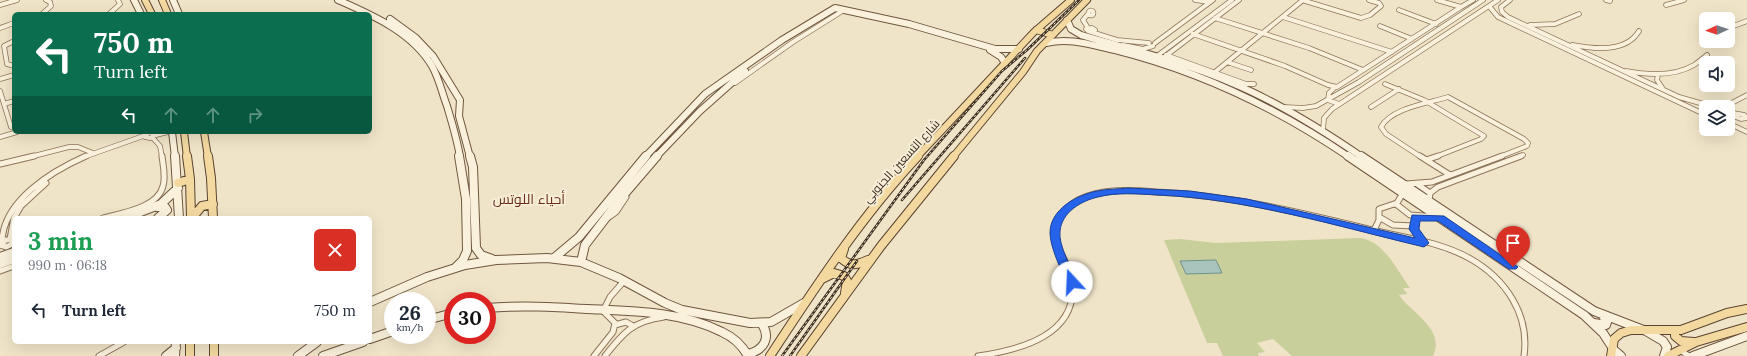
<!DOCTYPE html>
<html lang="en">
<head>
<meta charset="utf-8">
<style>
	:root { --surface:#fff; --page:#f2f2f3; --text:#1f2937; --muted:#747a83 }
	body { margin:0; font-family:Lora,Cairo,serif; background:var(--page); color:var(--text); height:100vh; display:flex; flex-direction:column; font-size:15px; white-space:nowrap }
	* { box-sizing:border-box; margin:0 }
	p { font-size:13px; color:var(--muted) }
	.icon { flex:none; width:22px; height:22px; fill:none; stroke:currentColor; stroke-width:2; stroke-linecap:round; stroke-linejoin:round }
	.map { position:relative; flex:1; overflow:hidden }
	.drawer { position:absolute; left:12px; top:216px; width:360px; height:128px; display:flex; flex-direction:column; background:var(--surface); border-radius:6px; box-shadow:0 4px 16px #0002 }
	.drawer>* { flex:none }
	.banner { position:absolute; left:12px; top:12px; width:360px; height:122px; border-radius:6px; box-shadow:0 4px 16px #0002; background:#0b6e4f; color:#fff; overflow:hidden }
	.needle { width:26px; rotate:267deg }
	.controls { position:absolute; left:1699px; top:12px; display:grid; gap:8px }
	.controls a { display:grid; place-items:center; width:36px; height:36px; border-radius:6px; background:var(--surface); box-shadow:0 4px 16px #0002; font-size:20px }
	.speed { position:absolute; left:384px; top:292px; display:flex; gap:8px; font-size:20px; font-weight:700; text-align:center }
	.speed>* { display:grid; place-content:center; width:52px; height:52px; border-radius:50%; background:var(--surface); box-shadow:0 4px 16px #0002; line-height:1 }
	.speed small { font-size:10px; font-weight:400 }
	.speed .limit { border:6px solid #d22; background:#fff; color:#111 }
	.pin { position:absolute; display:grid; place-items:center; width:34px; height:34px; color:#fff; margin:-41px -17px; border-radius:50% 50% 50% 0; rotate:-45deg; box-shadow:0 0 4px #0007 }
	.pin .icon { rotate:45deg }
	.me { position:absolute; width:44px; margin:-22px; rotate:340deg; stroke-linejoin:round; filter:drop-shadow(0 0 3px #0008) }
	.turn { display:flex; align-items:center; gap:14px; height:84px; padding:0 16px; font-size:18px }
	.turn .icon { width:52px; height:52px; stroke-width:2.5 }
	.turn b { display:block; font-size:28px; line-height:34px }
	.lanes { display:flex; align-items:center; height:38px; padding:0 16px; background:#0003; justify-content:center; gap:20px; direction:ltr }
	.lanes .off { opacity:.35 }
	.round { display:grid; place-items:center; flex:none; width:42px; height:42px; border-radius:6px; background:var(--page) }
	.headline { display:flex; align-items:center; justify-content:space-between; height:68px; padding:0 16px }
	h1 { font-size:24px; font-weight:700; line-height:30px; color:#1e9e55 }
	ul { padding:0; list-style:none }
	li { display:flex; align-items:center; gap:12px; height:52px; padding:0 16px }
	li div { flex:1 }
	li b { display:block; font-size:15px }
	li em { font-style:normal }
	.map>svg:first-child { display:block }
	.green { fill:#c9cf9b }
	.water { fill:#a9c4bc; stroke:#6f938a }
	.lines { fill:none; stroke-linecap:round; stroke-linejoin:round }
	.street-far1-casing { stroke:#8d765c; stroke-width:5.5 }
	.street-casing { stroke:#8d765c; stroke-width:7 }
	.secondary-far1-casing { stroke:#6f573f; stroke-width:8 }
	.secondary-casing { stroke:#6f573f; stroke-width:10 }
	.primary-far1-casing { stroke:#5b4430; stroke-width:8 }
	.primary-casing { stroke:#5b4430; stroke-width:10 }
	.street-far1 { stroke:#faf1dc; stroke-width:4 }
	.street { stroke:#faf1dc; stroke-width:5 }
	.secondary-far1 { stroke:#faf1dc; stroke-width:6 }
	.secondary { stroke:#faf1dc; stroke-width:8 }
	.primary-far1 { stroke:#f3d9a0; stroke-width:6 }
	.primary { stroke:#f3d9a0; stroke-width:8 }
	.rail-casing { stroke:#3d2e20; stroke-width:2.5 }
	.rail { stroke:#f7eed8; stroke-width:1; stroke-dasharray:2.5; stroke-linecap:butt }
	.route { fill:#2563eb; stroke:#184099 }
	.labels { text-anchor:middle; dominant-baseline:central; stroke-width:4; stroke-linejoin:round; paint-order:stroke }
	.street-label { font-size:12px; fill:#3d2e20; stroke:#f7eed8 }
	.quarter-label { font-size:14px; fill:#6b2e1e; stroke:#f7eed8 }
</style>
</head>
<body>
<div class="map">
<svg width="1747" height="356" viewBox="0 0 1747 356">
	<rect width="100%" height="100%" fill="#f0e4c8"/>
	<path class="green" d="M 1360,238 C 1384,241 1397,270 1410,288 L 1403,288 L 1407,294 L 1399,295 C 1411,313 1446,329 1433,356 L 1292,356 L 1273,339 L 1257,343 L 1265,352 L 1258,353 L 1259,356 L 1223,356 L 1217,343 L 1207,343 L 1164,240 L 1180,239 L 1216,243 Z"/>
	<path class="water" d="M 1216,260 L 1222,273 L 1186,274 L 1180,261 Z"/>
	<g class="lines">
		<defs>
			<path id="street-far1" d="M 1195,0 L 1210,2
				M 1302,0 L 1361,18 L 1370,15 L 1381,6 L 1379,3 L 1369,0
				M 1510,0 L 1501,7 L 1502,12 L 1508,17 L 1679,97 L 1700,103 L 1726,106 L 1747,95
				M 1606,0 L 1610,1
				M 0,5 L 17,0
				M 1666,5 L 1684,0
				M 1489,6 L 1498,17 L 1706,115
				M 1461,7 L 1473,0
				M 1399,10 L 1436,24
				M1088.5 13a2.5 2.5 0 1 1 5 0a2.5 2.5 0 1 1-5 0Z
				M 42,14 L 51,6 L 50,2 L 46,0
				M 109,14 L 120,4 L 118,0
				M 1088,14 L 1083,20 L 1088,28
				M 1283,17 L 1392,52
				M 1215,18 L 1309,48 L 1363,70
				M 1530,25 L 1555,24 L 1579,14
				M 1380,26 L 1412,39
				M 0,28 L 14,23
				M 1728,28 L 1747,21
				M 1093,32 L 1095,30 L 1092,28 L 1086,29 L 1088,31 L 1117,40 L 1149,43
				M 1193,34 L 1285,66 L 1328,85 L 1337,87 L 1461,7 L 1437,0
				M 14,41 L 4,46 L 7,64 L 14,66
				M 1155,43 L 1213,0
				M 1123,45 L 1143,49 L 1153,46
				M 1572,45 C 1594,49 1626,53 1639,31
				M 1166,55 L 1246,84 L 1254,84
				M 1157,56 L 1232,0
				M 1163,58 L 1239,0
				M 1227,62 L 1251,70
				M 1626,71 C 1648,75 1674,77 1694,65 C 1699,62 1703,58 1707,55
				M 1215,72 L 1303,0
				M 1658,74 L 1657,80 L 1663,89
				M 0,79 L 14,75
				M 735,83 L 793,42 L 844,10
				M 1385,84 L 1424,100 L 1484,136 L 1481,139 L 1435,157
				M 1335,87 L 1329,93 L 1328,100 L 1339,104
				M 0,91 L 11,127 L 14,128
				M 4,104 L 14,101
				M 1284,107 L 1303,108 L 1316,106 L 1359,82 L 1483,0
				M 1371,107 L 1399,89
				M 1733,113 L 1744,115 L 1747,118 L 1741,119 L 1733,116 Z
				M 1728,123 L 1747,132
				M 1323,130 L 1324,118 L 1332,109 L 1498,0
				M 155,132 L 157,134 L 150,138 L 145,137 L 148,133 Z
				M 156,135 L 168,132
				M 0,137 L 17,132
				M 152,137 L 160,146 L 162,157
				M 30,157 L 69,147 L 78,147 L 93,153
				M 84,157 L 146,135
				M 1421,157 L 1386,134 L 1381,127 C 1391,108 1429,103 1448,97 L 1524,139 L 1528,143 L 1527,146 L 1499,157
				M 1519,157 L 1523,155"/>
			<path id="street" d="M 1420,156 L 1450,175
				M 1426,160 L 1438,156
				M 0,164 L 34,156
				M 1406,184 L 1432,182 L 1502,156
				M 1417,184 L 1430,193
				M 1429,200 L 1430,193 L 1438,187 L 1521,156
				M 1396,204 L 1410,215 L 1437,217
				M 609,217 L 616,212 L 626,197
				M 1379,217 L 1393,225 L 1413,226
				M 1416,217 L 1414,229 L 1424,243
				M 14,218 L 21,206 L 46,183
				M 103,218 C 121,213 158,208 163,186 C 166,177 163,165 162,156
				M 1374,230 L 1379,220 L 1379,209 L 1397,203 L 1403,193
				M 10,239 L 14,218
				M 14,239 L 6,240 L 0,245 L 6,247 L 14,243
				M 2,243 C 2,201 52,171 86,156
				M 0,271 L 14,266
				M 615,325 L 626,322 L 633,326
				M 1680,350 L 1689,356
				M 99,356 L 124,342
				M 594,356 L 613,332 L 615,323 L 603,311 L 610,297 L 624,281
				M 605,356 C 623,333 633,321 664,317
				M 978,356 C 1020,350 1079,335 1072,281 C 1069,258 1046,242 1059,218 C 1064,210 1071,204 1078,200 C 1102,188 1131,190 1156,192 C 1228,195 1298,212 1368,229 C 1401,237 1438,241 1469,258 C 1505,278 1530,314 1524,356"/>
			<path id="secondary-far1" d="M 134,0 L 141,14
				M 173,0 L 179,14
				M 338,0 C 372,15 412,32 432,66 C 439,78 442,93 447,106 C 452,123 457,139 460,157
				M 390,19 L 416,38 L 433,56 L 460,100 L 459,116 L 470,157
				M 1067,20 L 1071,29 L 1081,35 C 1132,50 1184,62 1232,83 C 1278,102 1321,129 1362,157
				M 1046,43 C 1070,37 1091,45 1115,50 C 1199,71 1277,108 1349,157
				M 990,50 L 1001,57 L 1005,63
				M 172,132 L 175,157
				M 645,157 L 705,94 L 782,40 L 835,8 L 909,24 L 995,49 L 1019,49
				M 656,157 L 700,111 L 745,71"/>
			<path id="secondary" d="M 175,156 L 179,218
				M 470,156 L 473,167 L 476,248 L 481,255 L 492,259
				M 1348,156 L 1584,315 L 1603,333 L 1614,350 L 1621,356
				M 1361,156 L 1594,311 L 1646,331 L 1663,341 L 1667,347 L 1664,356
				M 157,207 L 165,207 L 167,210 L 158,218
				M 125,218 L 161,204 L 178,188
				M 0,257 L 14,252
				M 554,258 L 579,237 L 646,156
				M 581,262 L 585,245 L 621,198 L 657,156
				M 0,264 L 14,259
				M 455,268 L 463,260 L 467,251 L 466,199 L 459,156
				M 370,302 L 427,277 L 465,265 L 496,260 L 547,258 L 581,262 L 619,278 L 665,303 L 682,310 L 750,323 L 771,322 L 804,303
				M 487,308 C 521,305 554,307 587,309 C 631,311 681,311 722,332 C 733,337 742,345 748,356
				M 427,320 L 453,313
				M 1594,323 L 1606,325 L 1607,322 L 1603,316
				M 370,339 L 393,331
				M 748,354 C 764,350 771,338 762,324
				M 166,356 L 176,348
				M 175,356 L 176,342
				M 298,356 L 317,342
				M 323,356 L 363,342
				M 1693,356 L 1747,336"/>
			<path id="primary-far1" d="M 145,0 L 152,14
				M 162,0 L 168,14
				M 1036,30 L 1053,35
				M 184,132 L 187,157
				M 204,132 L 208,157
				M 917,157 L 1034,32 L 1071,0
				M 953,157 L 1023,72 L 1037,51 L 1087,0"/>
			<path id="primary" d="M 187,156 L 190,179 L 191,218
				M 208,156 L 211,178 L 213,218
				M 178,183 L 190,179
				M 192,218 L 202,206 L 213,204
				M 844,249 L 841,258 C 850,267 857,265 868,260
				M 822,279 L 834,273 L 844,276 L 847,281 L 845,293
				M 1675,331 L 1675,336 L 1681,341 L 1694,342
				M 190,342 L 190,356
				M 214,342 L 214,356
				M 770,356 C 816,286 861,217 918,156
				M 801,356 L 881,246 L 954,156
				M 1611,356 L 1614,339 L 1621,333 L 1631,330 L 1681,330 L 1727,313 L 1747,309
				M 1668,356 L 1696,342 L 1747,327"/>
		</defs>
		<use href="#street-far1" class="street-far1-casing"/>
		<use href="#street" class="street-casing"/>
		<use href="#secondary-far1" class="secondary-far1-casing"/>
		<use href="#secondary" class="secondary-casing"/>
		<use href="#primary-far1" class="primary-far1-casing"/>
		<use href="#primary" class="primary-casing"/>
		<use href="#street-far1" class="street-far1"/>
		<use href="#street" class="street"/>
		<use href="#secondary-far1" class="secondary-far1"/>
		<use href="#secondary" class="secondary"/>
		<use href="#primary-far1" class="primary-far1"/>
		<use href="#primary" class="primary"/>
		<defs>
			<path id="rail" d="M 902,200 L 1025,58
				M 782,356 L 924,160 L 1002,71 L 1027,50 L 1079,0
				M 790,356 L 857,261"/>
		</defs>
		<use href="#rail" class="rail-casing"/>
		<use href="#rail" class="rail"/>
	</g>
	<path class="route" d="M 1128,188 L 1190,191 L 1247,199 L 1415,238 L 1409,229 L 1412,215 L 1444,216 L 1518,267 L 1516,269 L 1509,269 L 1438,221 L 1420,221 L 1419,229 L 1429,243 L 1424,247 C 1336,226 1249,199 1158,195 C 1138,194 1117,192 1098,197 C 1081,201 1062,212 1060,231 C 1058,245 1072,269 1077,282 L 1072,285 L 1069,284 C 1061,272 1050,246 1050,233 C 1050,209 1077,195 1097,191 C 1107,189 1118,189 1128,188 Z"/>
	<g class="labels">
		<g class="street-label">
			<text transform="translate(901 161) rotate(-48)">شارع التسعين الجنوبي</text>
		</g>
		<g class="quarter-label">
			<text x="529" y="199">أحياء اللوتس</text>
		</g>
	</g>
</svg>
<div class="controls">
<a><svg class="needle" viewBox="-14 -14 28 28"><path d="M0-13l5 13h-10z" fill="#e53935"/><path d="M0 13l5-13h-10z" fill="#747a83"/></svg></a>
<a><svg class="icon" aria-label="sound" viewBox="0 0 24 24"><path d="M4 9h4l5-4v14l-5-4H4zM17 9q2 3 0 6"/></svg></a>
<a><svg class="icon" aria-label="layers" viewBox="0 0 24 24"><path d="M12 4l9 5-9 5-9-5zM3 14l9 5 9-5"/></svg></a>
</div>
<div class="speed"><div>26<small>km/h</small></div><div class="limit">30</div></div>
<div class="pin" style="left:1513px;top:267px;background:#d93025"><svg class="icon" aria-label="arrive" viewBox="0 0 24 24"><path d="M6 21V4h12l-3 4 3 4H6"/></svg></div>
<svg class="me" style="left:1072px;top:282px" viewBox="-20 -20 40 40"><circle r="19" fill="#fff"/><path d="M0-13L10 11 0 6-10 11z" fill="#2563eb"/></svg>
<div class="banner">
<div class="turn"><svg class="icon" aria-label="left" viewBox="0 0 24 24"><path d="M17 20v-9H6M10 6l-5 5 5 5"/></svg><div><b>750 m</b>Turn left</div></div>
<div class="lanes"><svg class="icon" aria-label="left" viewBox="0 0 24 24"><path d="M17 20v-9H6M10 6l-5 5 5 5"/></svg><svg class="icon off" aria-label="ahead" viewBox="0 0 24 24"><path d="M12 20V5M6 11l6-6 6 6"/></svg><svg class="icon off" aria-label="ahead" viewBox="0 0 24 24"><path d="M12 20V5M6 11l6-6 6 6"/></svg><svg class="icon off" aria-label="right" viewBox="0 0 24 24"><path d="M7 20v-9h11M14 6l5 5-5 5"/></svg></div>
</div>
<section class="drawer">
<div class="headline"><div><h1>3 min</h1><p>990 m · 06:18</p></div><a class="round" style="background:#d93025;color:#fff"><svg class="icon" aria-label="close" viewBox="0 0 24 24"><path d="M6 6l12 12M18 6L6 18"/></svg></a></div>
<ul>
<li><svg class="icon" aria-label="left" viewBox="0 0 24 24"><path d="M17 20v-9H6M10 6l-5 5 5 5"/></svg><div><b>Turn left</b></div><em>750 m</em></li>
</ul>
</section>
</div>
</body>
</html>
